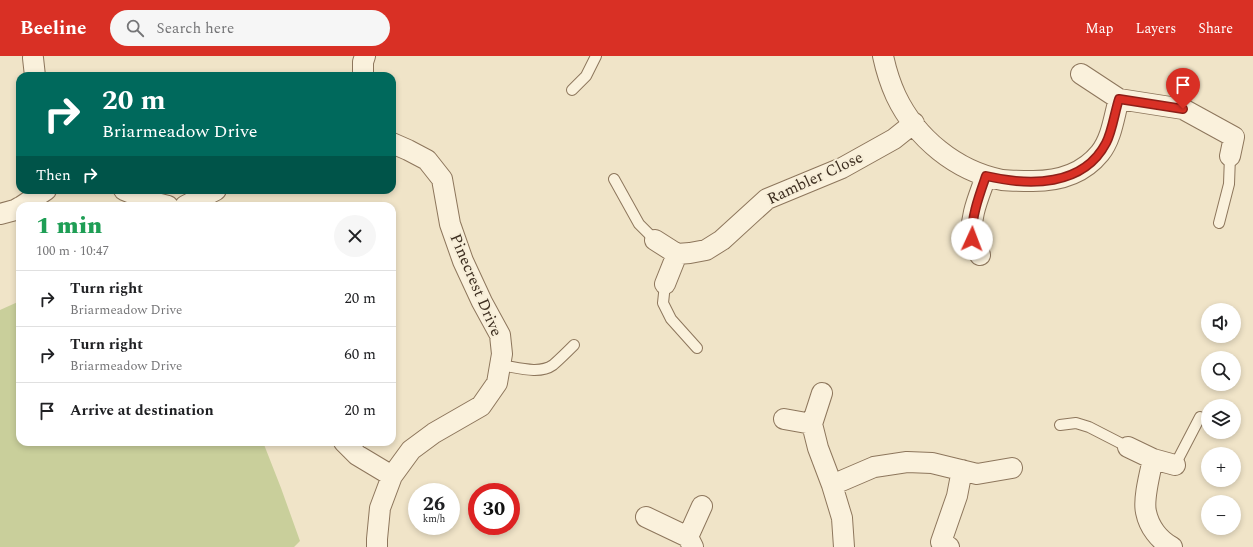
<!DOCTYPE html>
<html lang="en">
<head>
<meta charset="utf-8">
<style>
	:root { --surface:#fff; --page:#f6f6f6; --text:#202124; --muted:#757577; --line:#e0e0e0; --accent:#d93025 }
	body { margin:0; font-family:Spectral,serif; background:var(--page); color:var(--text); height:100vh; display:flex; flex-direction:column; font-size:15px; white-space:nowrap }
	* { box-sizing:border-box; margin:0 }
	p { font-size:13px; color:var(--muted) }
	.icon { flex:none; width:22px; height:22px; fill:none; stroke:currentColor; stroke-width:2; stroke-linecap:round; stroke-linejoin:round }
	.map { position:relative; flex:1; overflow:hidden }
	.drawer { position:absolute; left:16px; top:146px; width:380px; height:244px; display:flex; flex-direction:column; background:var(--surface); border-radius:12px; box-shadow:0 2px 6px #0003 }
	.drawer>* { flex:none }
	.banner { position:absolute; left:16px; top:16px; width:380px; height:122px; border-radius:12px; box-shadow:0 2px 6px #0003; background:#00695c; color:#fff; overflow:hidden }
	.fabs { position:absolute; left:1201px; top:247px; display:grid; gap:8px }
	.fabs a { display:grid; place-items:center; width:40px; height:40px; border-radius:50%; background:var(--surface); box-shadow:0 2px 6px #0003; font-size:20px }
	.speed { position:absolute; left:408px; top:427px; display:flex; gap:8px; font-size:20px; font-weight:700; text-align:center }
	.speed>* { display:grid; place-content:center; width:52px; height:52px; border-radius:50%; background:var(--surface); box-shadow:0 2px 6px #0003; line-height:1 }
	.speed small { font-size:10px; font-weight:400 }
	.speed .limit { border:6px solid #d22; background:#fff; color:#111 }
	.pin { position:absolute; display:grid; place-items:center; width:34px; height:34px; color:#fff; margin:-41px -17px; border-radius:50% 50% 50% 0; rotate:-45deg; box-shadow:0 0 4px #0007 }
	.pin .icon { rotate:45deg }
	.me { position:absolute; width:44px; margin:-22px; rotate:2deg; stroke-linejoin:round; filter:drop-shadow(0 0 3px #0008) }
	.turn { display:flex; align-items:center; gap:14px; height:84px; padding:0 20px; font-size:18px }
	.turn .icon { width:52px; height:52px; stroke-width:2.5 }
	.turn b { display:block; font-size:28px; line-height:34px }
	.then { display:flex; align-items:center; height:38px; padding:0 20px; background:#0003; gap:8px; font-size:15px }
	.round { display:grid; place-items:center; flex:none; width:42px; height:42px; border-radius:21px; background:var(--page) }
	.headline { display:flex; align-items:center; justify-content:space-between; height:68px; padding:0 20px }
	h1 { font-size:24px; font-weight:800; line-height:30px; color:#1e9e55 }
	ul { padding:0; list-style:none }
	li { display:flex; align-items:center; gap:12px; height:56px; padding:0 20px; border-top:1px solid var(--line) }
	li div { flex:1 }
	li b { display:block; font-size:15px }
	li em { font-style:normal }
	header { display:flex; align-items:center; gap:24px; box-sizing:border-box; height:56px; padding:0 20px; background:var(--accent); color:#fff }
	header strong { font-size:19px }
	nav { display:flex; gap:22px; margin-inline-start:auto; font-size:14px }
	.search { width:280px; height:36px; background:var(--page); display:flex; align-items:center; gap:10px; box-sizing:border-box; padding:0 14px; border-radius:22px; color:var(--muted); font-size:15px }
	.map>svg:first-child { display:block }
	.green { fill:#c9cf9b }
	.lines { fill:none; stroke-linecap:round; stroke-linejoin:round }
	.service-casing { stroke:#8d765c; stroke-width:12 }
	.minor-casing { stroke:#8d765c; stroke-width:22 }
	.service { stroke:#faf1dc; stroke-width:10 }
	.minor { stroke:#faf1dc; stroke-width:20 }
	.route-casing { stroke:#8d1f18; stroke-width:10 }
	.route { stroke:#d93025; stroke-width:7 }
	.labels { text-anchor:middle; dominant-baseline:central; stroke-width:4; stroke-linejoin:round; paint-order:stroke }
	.street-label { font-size:16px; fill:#3d2e20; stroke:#f7eed8 }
</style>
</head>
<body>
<header>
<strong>Beeline</strong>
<div class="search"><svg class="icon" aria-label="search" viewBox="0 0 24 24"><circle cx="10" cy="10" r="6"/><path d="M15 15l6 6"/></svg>Search here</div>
<nav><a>Map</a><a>Layers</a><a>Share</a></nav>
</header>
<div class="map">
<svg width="1253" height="491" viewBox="0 0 1253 491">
	<rect width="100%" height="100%" fill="#f0e4c8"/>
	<path class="green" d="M 20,245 L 20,386 L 263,386 L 281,432 L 300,485 L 294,491 L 0,491 L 0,254 Z"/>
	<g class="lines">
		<defs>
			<path id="service" d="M 572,34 L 586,20 L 596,0
				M 614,123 L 639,168 L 655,184
				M 1219,167 L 1229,128 L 1230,100
				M 665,228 L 663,247 L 671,263 L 697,292
				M 500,309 C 516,311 539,319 553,309 C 560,303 567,296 574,289
				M 1060,369 L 1076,367 L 1089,371 L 1128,391
				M 1175,409 L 1200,361"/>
			<path id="minor" d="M 883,0 C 886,14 890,27 896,40 C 916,82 956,115 1002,124 C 1012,125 1023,125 1033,125 C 1059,125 1083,118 1100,97 C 1112,82 1114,60 1119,43 L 1183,53 L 1234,81 L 1230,100
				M 33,2 L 35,20
				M 1081,18 L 1119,43
				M 363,20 L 363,6 L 365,0
				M 124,134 L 156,147 L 168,150
				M 22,150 L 46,134
				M 185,150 L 216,134
				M 0,158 L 15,154 L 20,151
				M 655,184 L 677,198
				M 980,199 C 977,194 973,188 972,182 C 969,161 980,138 986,120
				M 665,228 L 677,198 L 690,197 L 706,194 L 722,184 L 767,143 L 842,112 L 894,83 L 914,67
				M 822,337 L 812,368 L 818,392 L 832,429 L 842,462 L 844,491
				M 784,363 L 812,368
				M 344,386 L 357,399 L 392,420
				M 1128,391 L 1153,403 L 1175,409
				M 1153,403 C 1150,417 1143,443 1146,456 C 1149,471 1159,484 1172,491
				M 832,429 L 874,411 L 907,406 L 932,407 L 977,418 L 1012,412
				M 646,461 L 688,481 L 693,491
				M 688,481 L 702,450
				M 377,491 L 377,483 L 380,452 L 392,420 L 411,394 L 434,377 L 481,350 L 497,327 L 502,298 L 500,279 L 482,246 L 463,205 L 450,168 L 442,123 L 427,104 L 408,94 L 392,87
				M 949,491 L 941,486 L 957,440 L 962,414"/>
		</defs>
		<use href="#service" class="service-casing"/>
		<use href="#minor" class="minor-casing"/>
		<use href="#service" class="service"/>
		<use href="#minor" class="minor"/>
	</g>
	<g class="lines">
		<defs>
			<path id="route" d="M 972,183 C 971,161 979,140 986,120 C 1029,130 1083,131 1106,87 C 1112,76 1115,55 1119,43 L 1183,53"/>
		</defs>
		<use href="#route" class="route-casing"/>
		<use href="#route" class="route"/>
	</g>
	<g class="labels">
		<g class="street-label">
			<text transform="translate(815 122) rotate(-25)">Rambler Close</text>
			<text transform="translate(476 229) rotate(67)">Pinecrest Drive</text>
		</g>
	</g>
</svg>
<div class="fabs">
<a><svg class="icon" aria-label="sound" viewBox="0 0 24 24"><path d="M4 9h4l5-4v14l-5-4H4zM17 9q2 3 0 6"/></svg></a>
<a><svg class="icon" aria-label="search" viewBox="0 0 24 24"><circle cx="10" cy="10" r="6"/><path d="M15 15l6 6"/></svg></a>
<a><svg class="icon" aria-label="layers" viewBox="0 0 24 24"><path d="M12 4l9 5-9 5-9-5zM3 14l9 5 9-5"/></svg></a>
<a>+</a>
<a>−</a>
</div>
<div class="speed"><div>26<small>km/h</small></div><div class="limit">30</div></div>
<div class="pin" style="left:1183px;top:53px;background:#d93025"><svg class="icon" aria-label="arrive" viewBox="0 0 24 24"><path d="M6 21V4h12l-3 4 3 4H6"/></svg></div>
<svg class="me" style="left:972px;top:183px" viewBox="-20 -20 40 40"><circle r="19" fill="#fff"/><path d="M0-13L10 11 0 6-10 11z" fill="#d93025"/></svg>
<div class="banner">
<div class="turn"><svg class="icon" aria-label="right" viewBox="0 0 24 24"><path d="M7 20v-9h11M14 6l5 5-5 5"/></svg><div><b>20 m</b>Briarmeadow Drive</div></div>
<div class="then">Then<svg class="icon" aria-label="right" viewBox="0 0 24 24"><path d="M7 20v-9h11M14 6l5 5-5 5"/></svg></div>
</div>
<section class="drawer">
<div class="headline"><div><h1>1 min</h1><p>100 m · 10:47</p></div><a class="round"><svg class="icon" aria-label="close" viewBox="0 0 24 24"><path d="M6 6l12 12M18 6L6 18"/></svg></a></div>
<ul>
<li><svg class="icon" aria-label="right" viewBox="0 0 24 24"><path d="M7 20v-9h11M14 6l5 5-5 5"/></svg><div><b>Turn right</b><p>Briarmeadow Drive</p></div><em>20 m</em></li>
<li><svg class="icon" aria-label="right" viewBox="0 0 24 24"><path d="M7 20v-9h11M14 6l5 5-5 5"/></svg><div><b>Turn right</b><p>Briarmeadow Drive</p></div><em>60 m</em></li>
<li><svg class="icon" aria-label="arrive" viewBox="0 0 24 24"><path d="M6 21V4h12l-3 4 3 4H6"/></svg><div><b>Arrive at destination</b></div><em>20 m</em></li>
</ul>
</section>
</div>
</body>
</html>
